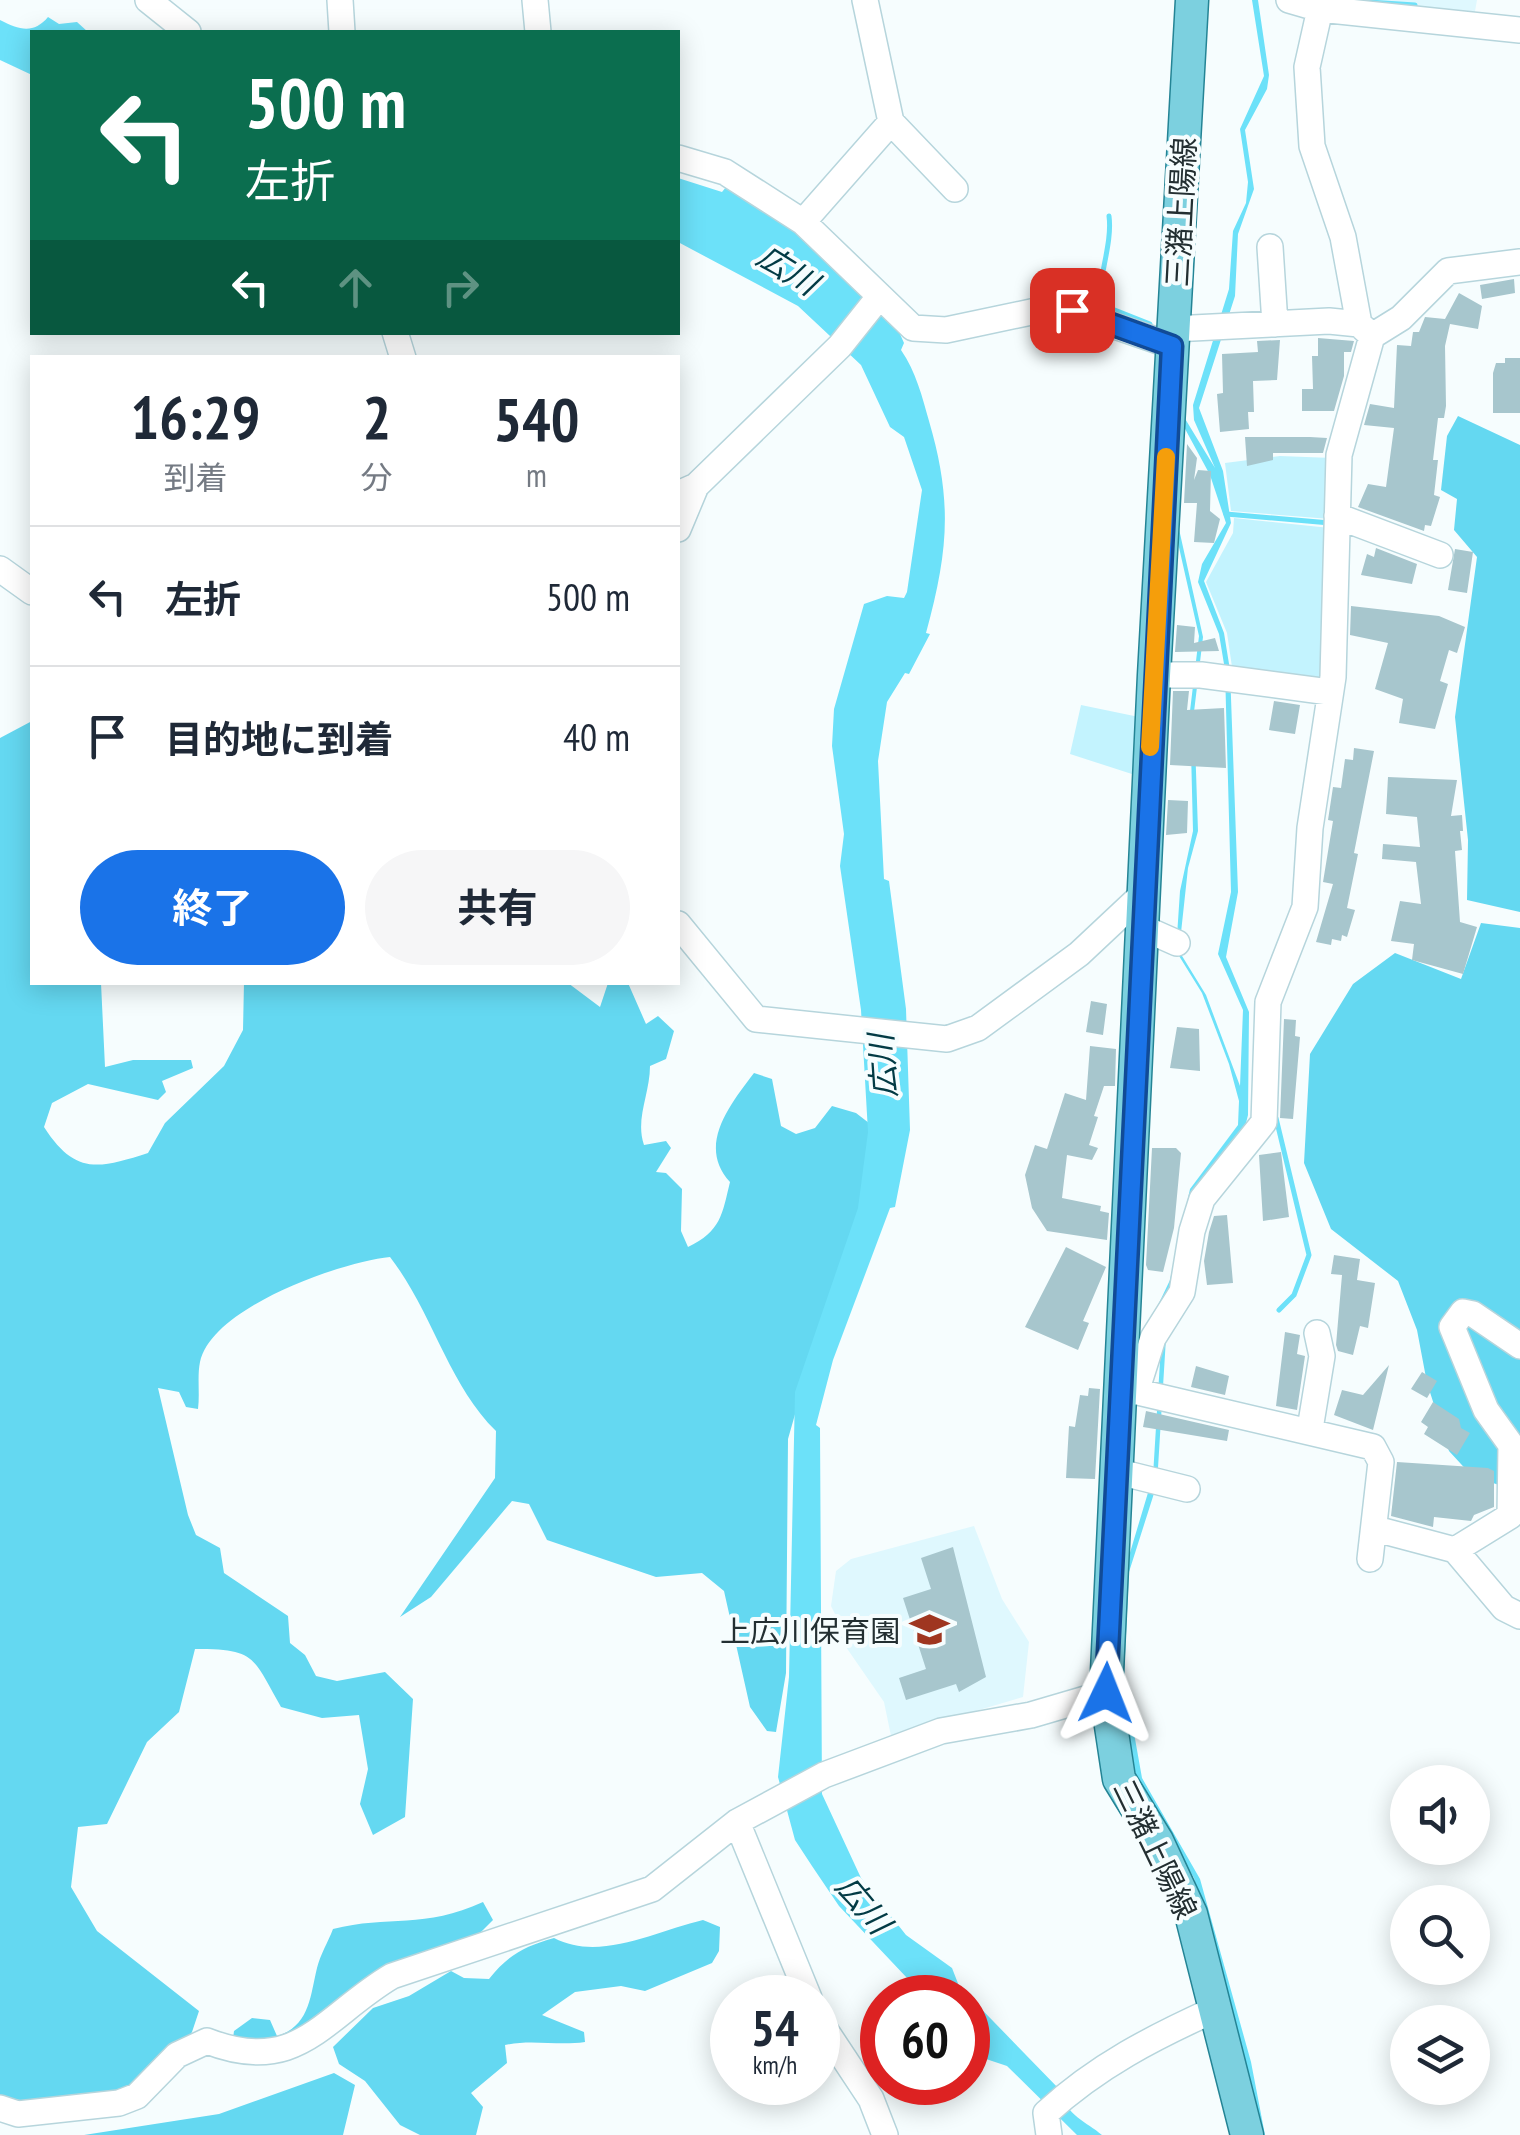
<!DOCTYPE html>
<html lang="ja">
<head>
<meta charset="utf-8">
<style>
	:root { --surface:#fff; --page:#f6f6f7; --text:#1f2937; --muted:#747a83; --line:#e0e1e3; --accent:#1a73e8 }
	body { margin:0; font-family:"PT Sans Narrow","Noto Sans JP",sans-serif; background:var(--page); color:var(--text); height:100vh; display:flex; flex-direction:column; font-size:38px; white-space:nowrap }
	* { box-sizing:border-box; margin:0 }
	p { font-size:32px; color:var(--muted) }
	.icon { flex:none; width:55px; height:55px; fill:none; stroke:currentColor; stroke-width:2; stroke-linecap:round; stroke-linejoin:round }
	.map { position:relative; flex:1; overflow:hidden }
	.sheet { position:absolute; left:30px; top:355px; width:650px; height:630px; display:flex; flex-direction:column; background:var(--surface); border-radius:0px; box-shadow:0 5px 25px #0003 }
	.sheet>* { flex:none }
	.hud { position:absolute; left:30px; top:30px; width:650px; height:305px; border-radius:0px; box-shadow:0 5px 25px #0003; background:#0b6e4f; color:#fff; overflow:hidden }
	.tools { position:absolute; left:1390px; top:1765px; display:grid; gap:20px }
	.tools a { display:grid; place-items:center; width:100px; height:100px; border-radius:50%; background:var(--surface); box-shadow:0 5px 25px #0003; font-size:50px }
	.speed { position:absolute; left:710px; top:1975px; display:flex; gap:20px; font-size:50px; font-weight:700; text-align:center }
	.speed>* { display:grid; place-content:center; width:130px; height:130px; border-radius:50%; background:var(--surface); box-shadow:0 5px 25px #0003; line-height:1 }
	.speed small { font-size:25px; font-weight:400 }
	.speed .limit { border:15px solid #d22; background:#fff; color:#111 }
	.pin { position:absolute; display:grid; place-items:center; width:85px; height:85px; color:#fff; margin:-42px; border-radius:20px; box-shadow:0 5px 15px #0006 }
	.me { position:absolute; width:110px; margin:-55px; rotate:2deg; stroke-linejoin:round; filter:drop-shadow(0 0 8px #0008) }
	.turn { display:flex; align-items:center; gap:35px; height:210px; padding:0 50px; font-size:45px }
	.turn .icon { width:130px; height:130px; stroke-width:2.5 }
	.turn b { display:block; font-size:70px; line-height:85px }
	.lanes { display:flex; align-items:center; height:95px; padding:0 50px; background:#0003; justify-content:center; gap:50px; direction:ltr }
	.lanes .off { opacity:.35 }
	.eta { display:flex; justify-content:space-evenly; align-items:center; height:170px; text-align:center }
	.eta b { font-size:60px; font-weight:700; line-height:70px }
	.cta { display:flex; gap:20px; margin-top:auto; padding:20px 50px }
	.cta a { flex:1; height:115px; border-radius:60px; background:var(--accent); color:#fff; font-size:40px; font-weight:700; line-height:115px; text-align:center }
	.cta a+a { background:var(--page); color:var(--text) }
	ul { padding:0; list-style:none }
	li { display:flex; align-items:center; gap:30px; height:140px; padding:0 50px; border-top:2px solid var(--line) }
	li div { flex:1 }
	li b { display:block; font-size:38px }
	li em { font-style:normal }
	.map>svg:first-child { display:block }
	.built { fill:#dff8fe }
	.green { fill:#c3f3fe }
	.forest { fill:#64d8f1 }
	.water { fill:#6ce1f9 }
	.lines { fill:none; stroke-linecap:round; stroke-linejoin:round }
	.stream { stroke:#6ce1f9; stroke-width:5 }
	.building { fill:#a7c6cd }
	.minor-casing { stroke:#b6d5dc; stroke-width:28 }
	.major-casing { stroke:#248495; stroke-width:35 }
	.minor { stroke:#fff; stroke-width:25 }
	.major { stroke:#7cd0df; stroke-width:32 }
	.route-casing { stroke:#114b97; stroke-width:25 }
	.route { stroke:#1a73e8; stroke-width:18 }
	.slow { stroke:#f59e0b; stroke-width:18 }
	.labels { text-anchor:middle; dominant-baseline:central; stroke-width:8; stroke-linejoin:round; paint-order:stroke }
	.street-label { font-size:30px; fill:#232f32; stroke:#f6fdfe }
	.poi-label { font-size:30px; fill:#232f32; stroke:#f6fdfe; text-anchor:end }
	.water-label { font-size:32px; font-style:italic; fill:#023b45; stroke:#f6fdfe }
</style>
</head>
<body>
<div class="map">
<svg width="1520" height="2135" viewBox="0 0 1520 2135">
	<rect width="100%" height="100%" fill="#f6fdfe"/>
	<path class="built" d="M 1314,0 L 1477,0 L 1474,17 Z
		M 974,1526 L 1002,1599 L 1029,1642 L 1023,1697 L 891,1736 L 884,1702 L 837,1634 L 841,1626 L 831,1606 L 836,1571 L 851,1559 Z"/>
	<path class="green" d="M 1280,456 L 1332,458 L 1330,519 L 1231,511 L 1225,463 Z
		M 1234,518 L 1330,528 L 1324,674 L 1317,679 L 1232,667 L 1227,633 L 1206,582 L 1233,533 Z
		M 1081,705 L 1139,717 L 1135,775 L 1070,754 Z"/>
	<path class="forest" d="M 1458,416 L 1520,445 L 1520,912 L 1467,900 L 1468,840 L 1455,717 L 1477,557 L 1454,530 L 1457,499 L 1441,490 L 1447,436 Z
		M 32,721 L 32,982 L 101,983 L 105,1067 L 133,1060 L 191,1060 L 193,1068 L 162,1081 L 166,1092 L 158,1100 L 88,1084 L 52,1103 L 44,1127 C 75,1175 98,1169 148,1153 L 165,1123 L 224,1066 L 243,1030 L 244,982 L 568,983 L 600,1007 L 608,983 L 628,983 L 646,1024 L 658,1016 L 674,1031 L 666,1059 L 650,1066 C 650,1094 635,1119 644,1145 L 666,1141 L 671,1148 L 656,1172 L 666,1173 L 682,1189 L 681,1231 L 688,1247 C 721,1231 722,1215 730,1182 C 697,1146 729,1106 754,1073 L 772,1079 L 781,1126 L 796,1134 L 815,1128 L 832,1106 L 856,1113 L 878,1130 L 835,1313 L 809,1365 L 788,1439 L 786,1673 L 776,1732 L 767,1731 L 750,1707 L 724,1591 L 702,1573 L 656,1577 L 547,1540 L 529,1504 L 512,1501 L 431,1597 L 400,1617 L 495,1478 L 496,1431 C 448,1384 432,1311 390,1257 C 341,1262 212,1307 200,1362 C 197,1376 200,1394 198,1409 L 186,1407 L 179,1392 L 158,1388 L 188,1515 L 196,1535 L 220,1548 L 224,1573 L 288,1616 L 290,1643 L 305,1655 L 316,1676 L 337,1681 L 385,1672 L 413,1699 L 405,1817 L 373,1835 L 360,1804 L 368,1769 L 359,1715 L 322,1718 L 281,1707 C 252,1656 256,1649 195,1649 L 179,1712 L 147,1742 L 107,1824 L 78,1827 L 71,1887 L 97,1931 L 199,2011 L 192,2032 L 158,2083 L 58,2109 L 0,2100 L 0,738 Z
		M 1481,923 L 1520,928 L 1520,1482 L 1505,1487 L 1472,1476 L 1449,1451 L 1427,1383 L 1417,1330 L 1398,1281 L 1331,1229 L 1304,1163 L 1310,1054 L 1353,984 L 1395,953 L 1461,979 Z
		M 483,1902 L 493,1920 L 473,1940 L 367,1998 L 335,2034 L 231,2053 L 234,2031 L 252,2018 L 270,2020 L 277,2036 C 310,2026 310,1996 317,1968 C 320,1955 328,1942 333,1929 C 388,1915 425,1929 483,1902 Z
		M 703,1920 L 720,1927 L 719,1951 L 712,1963 L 645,1991 L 621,1986 L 575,1992 L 542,2015 L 584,2032 L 585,2042 C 557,2046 532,2039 505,2045 L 507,2063 L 471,2093 L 483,2107 L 476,2135 L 420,2135 L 400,2125 L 365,2081 L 339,2064 L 333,2047 L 373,2008 L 409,1996 L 451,1971 L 464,1978 L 489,1979 C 508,1955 525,1946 554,1938 C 600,1962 656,1931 703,1920 Z
		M 334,2073 L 355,2085 L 343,2135 L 84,2135 L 219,2114 Z"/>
	<path class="water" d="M 1252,0 L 1258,0 L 1269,75 L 1267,89 L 1245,130 L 1254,189 L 1238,234 L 1235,296 L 1199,408 L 1223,471 L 1231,523 L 1204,581 L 1224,633 L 1230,670 L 1238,892 L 1226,957 L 1249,1012 L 1248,1115 L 1244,1131 L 1197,1193 L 1166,1338 L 1157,1484 L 1129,1572 L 1124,1677 L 1142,1778 L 1200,1879 L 1251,2062 L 1265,2135 L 1260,2135 L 1194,1878 L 1138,1785 L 1121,1708 L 1126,1566 L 1153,1476 L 1161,1345 L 1129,1366 L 1170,1280 L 1190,1189 L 1238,1125 L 1239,1101 L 1229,1064 L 1202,993 L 1176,951 L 1180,891 L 1193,831 L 1190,711 L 1199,636 L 1171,512 L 1175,511 L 1203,637 L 1194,712 L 1198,831 L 1188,868 L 1179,951 L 1206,995 L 1240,1086 L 1243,1010 L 1218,954 L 1231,892 L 1225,670 L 1219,634 L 1198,582 L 1202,564 L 1226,523 L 1210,475 L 1177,414 L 1207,11 L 1184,417 L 1215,468 L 1194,420 L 1193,405 L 1229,289 L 1233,231 L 1246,203 L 1248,182 L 1240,129 L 1264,76 Z
		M 48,17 L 59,24 L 77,22 L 88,32 L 32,32 L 32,75 L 0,60 L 0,20 C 19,30 34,34 48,17 Z
		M 678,178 L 722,192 L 726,187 L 796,231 L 896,325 L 904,343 L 901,350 C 916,372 922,396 929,421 C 953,503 948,552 926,633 L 930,634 L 909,674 L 905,673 L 887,702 L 878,761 L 884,879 L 889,881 L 906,1009 L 910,1130 L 895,1207 L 890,1208 L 833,1360 L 816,1425 L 820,1428 L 822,1794 L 861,1878 L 906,1935 L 952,1968 L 959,1986 L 1062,2092 C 1065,2115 1087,2122 1102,2135 L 1077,2135 L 1007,2066 L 983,2058 L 968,2041 L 968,1998 L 925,1997 L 839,1906 L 812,1866 L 795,1840 L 778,1777 L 789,1677 L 795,1392 L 858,1208 L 868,1132 L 861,1010 L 840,866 L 844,834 L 832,746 L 834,709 L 864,604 L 887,596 L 904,598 L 907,592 L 922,490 L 904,437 L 890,427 L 861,365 L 798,306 L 678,242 Z"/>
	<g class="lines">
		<path class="stream" d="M 1368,2 L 1415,5
			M 1109,216 C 1113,246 1095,285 1102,305 L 1150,324 L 1152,332
			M 1226,514 L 1330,523
			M 1276,1118 L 1309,1255 L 1294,1295 L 1279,1310"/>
	</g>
	<path class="building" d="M 1514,279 L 1515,293 L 1482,299 L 1480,285 Z
		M 1459,293 L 1482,306 L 1478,329 L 1450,324 L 1445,346 L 1446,406 L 1444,418 L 1438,418 L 1433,460 L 1438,460 L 1434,495 L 1440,497 L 1431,526 L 1425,525 L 1424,531 L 1358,507 L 1368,484 L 1386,487 L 1394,428 L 1364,425 L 1370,404 L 1394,408 L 1397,345 L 1411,346 L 1413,332 L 1419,332 L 1425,317 L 1445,319 Z
		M 1318,338 L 1354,341 L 1351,352 L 1344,352 L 1344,376 L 1334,411 L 1302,411 L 1302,389 L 1313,389 L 1312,356 L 1318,356 Z
		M 1280,340 L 1277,380 L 1253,381 L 1254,412 L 1248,412 L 1249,429 L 1220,432 L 1217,394 L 1223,393 L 1222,354 L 1258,352 L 1257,341 Z
		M 1505,358 L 1520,358 L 1520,413 L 1493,413 L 1493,373 L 1496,363 L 1505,363 Z
		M 1245,437 L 1310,437 L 1327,438 L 1323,453 L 1273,453 L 1273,460 L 1247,466 Z
		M 1187,444 L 1197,458 L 1194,480 L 1198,470 L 1211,471 L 1210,511 L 1220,519 L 1214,543 L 1194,542 L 1197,503 L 1184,503 Z
		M 1376,548 L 1417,564 L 1412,584 L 1361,575 L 1367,554 L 1374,557 Z
		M 1455,549 L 1473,552 L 1467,593 L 1448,590 Z
		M 1351,606 L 1439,616 L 1465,627 L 1457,653 L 1449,650 L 1440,681 L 1448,684 L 1435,729 L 1399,723 L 1403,699 L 1375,689 L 1388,643 L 1350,635 Z
		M 1177,625 L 1195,627 L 1194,643 L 1215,638 L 1219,651 L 1175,652 Z
		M 1173,691 L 1189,691 L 1187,710 L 1224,708 L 1226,768 L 1170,765 Z
		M 1274,701 L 1300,705 L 1295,734 L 1269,730 Z
		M 1354,748 L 1374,751 L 1354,853 L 1358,854 L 1347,908 L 1355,910 L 1347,937 L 1342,935 L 1341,941 L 1332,939 L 1331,945 L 1316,942 L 1333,884 L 1323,882 L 1333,821 L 1328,820 L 1333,787 L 1341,788 L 1345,759 L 1353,760 Z
		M 1388,777 L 1457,780 L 1451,816 L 1462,815 L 1463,831 L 1460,831 L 1462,850 L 1455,851 L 1460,922 L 1477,927 L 1463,974 L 1412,960 L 1414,944 L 1391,941 L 1400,901 L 1421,904 L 1416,862 L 1382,859 L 1383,844 L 1420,847 L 1417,817 L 1386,814 Z
		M 1168,800 L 1188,801 L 1187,833 L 1166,835 Z
		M 1091,1001 L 1107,1004 L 1103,1035 L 1086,1032 Z
		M 1284,1019 L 1296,1020 L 1295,1036 L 1300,1037 L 1293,1119 L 1280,1118 Z
		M 1177,1027 L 1199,1029 L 1200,1071 L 1170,1068 Z
		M 1090,1046 L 1116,1049 L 1115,1086 L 1104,1086 L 1094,1116 L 1098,1117 L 1089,1145 L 1098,1148 L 1092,1160 L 1067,1155 L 1062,1198 L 1101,1206 L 1100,1211 L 1109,1213 L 1107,1240 L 1047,1231 L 1032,1208 L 1025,1175 L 1035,1145 L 1047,1149 L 1065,1093 L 1086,1100 Z
		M 1152,1148 L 1176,1148 L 1181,1153 L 1174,1228 L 1163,1272 L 1148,1270 L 1146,1265 Z
		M 1281,1152 L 1289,1217 L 1263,1221 L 1259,1155 Z
		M 1227,1215 L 1233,1283 L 1207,1285 L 1204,1261 L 1209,1232 L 1214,1216 Z
		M 1066,1247 L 1106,1267 L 1083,1321 L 1089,1323 L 1078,1350 L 1025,1327 Z
		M 1334,1255 L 1360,1259 L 1357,1280 L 1375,1283 L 1368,1328 L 1360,1326 L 1353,1355 L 1338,1351 L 1336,1345 L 1342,1275 L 1331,1274 Z
		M 1285,1332 L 1300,1335 L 1297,1354 L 1305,1356 L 1297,1410 L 1276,1406 Z
		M 1389,1365 L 1373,1430 L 1334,1415 L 1342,1390 L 1363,1395 Z
		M 1196,1366 L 1229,1376 L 1225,1395 L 1191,1387 Z
		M 1422,1372 L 1437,1381 L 1427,1398 L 1411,1389 Z
		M 1089,1388 L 1100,1389 L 1095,1479 L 1066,1478 L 1069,1426 L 1075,1427 L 1080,1395 L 1088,1396 Z
		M 1433,1402 L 1459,1419 L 1461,1428 L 1470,1433 L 1457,1455 L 1424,1434 L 1428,1427 L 1421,1422 Z
		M 1146,1411 L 1229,1430 L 1227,1441 L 1143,1427 Z
		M 1397,1462 L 1488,1468 L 1494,1471 L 1494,1507 L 1474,1515 L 1471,1521 L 1434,1517 L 1433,1527 L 1391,1516 Z
		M 953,1547 L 986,1677 L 959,1692 L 956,1684 L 906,1700 L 899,1678 L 926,1669 L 903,1598 L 931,1589 L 921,1558 Z"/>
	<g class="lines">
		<defs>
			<path id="minor" d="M 148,0 L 188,32
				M 340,0 L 342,32
				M 535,0 L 538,32
				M 865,0 L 891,122 L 955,189
				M 1289,0 L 1320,9 L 1520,30
				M 1320,9 L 1307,67 L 1312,146 L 1343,237 L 1359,324 L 1372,336
				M 678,158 L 725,172 L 803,222 L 913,328 L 946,330 L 1036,311 L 1071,311 L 1173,346
				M 803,222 L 891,122
				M 1270,247 L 1275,324
				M 1173,329 L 1329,321 L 1359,324
				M 395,332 L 403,358
				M 678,494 L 696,486 L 840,346 L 879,297
				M 1337,516 L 1440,555
				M 678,529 L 696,486
				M 0,569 L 32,592
				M 1154,675 L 1201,675 L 1329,692
				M 678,924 L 756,1019 L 947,1039 L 978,1028 L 1079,954 L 1143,894
				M 1141,927 L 1177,943
				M 1121,1388 L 1373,1447 L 1381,1462 L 1370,1559
				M 1136,1392 L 1153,1338 L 1182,1292 L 1192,1231 L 1202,1199 L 1264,1122 L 1268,1002 L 1305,907 L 1310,828 L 1333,677 L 1339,455 L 1372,336 L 1401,318 L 1448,271 L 1520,262
				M 1310,1429 L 1322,1356 L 1317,1333
				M 1115,1471 L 1187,1489
				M 1376,1529 L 1455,1550 L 1504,1608 L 1520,1616
				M 1455,1550 L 1510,1516 L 1511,1445 L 1486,1410 L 1452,1327 L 1463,1312 L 1473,1314 L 1520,1346
				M 737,1822 L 809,1998
				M 818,2019 L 871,2099 L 885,2135
				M 0,2108 L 18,2114 L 119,2103 L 137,2096 L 177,2055 L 207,2041 C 298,2077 324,2016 392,1976 L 652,1889 L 737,1822 L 824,1775 L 941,1731 L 1031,1715 L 1106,1693
				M 1049,2135 L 1046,2113 C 1097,2066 1154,2037 1216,2009"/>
			<path id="major" d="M 1192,0 L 1154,675 L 1106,1693 L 1119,1779 L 1157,1841 L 1191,1914 L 1247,2135"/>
		</defs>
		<use href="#minor" class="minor-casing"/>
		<use href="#major" class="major-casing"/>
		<use href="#minor" class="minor"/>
		<use href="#major" class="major"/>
	</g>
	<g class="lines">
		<defs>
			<path id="route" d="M 1072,310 L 1172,346 L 1106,1693"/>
		</defs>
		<use href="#route" class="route-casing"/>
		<use href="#route" class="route"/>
		<path class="slow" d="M 1150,747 L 1166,457"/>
	</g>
	<defs>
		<symbol id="school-bare" viewBox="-9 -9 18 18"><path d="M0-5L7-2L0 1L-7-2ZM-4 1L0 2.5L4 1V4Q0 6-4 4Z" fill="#9f3620" stroke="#f6fdfe" stroke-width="2.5" paint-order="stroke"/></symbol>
	</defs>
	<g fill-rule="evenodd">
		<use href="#school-bare" x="902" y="1602" width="55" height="55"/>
	</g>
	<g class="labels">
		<g class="street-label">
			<text transform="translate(1180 212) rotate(-87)">三潴上陽線</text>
			<text transform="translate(1156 1849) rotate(64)">三潴上陽線</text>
		</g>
		<g class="poi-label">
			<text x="900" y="1630">上広川保育園</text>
		</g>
		<g class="water-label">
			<text transform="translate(788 269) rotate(32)">広川</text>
			<text transform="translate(882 1066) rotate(-94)">広川</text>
			<text transform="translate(864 1904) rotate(50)">広川</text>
		</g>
	</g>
</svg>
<div class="tools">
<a><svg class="icon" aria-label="sound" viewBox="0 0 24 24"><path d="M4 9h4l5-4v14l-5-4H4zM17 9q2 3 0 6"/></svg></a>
<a><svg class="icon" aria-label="search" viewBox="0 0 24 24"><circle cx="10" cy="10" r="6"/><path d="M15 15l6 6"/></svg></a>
<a><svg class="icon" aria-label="layers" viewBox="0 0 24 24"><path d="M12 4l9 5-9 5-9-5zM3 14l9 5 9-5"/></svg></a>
</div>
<div class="speed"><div>54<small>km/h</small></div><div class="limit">60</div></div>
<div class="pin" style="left:1072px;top:310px;background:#d93025"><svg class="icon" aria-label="arrive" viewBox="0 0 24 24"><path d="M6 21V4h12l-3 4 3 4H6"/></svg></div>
<svg class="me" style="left:1106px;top:1693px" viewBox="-20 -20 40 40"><path d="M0-17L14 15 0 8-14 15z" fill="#1a73e8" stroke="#fff" stroke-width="4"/></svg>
<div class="hud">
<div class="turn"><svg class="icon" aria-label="left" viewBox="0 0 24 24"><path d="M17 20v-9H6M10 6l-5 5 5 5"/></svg><div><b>500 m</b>左折</div></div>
<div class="lanes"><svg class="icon" aria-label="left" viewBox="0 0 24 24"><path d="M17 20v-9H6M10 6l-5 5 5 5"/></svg><svg class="icon off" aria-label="ahead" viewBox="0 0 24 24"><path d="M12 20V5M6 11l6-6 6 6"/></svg><svg class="icon off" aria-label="right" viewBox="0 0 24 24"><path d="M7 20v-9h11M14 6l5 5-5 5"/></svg></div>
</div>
<section class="sheet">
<div class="eta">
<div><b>16:29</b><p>到着</p></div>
<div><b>2</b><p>分</p></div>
<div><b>540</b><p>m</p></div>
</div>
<ul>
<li><svg class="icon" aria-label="left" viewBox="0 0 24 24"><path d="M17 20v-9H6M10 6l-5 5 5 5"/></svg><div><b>左折</b></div><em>500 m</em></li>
<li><svg class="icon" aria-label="arrive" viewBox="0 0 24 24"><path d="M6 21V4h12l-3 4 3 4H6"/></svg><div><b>目的地に到着</b></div><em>40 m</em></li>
</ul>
<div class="cta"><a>終了</a><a>共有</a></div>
</section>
</div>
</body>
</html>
